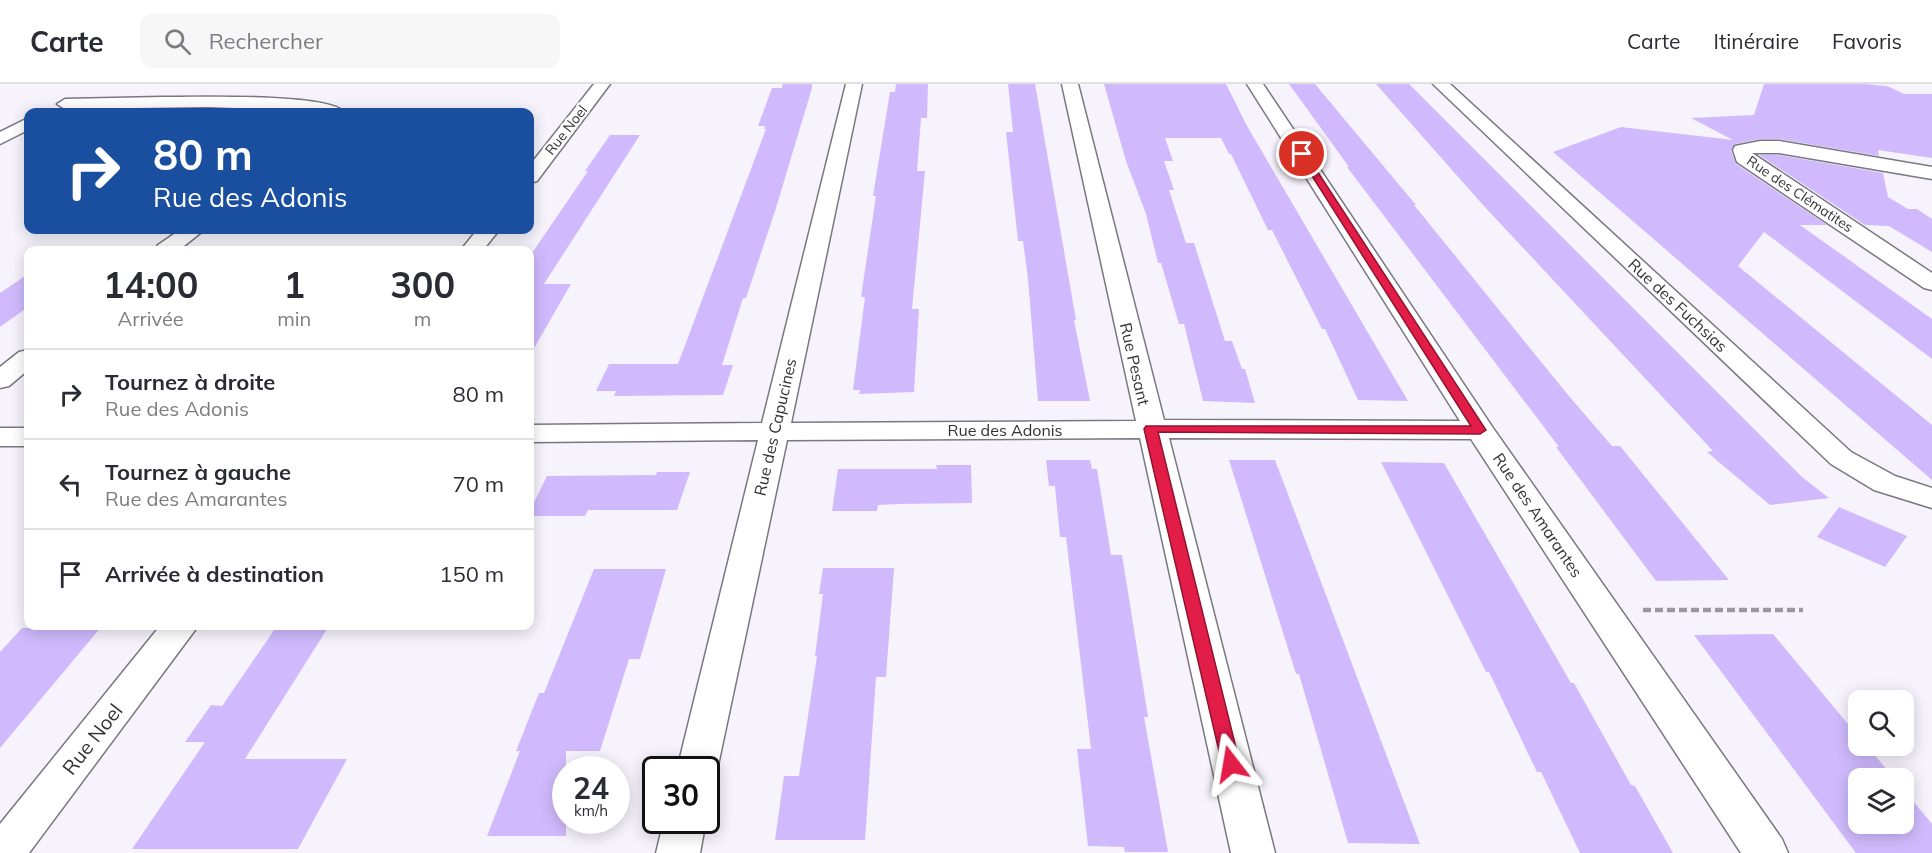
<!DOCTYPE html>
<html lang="fr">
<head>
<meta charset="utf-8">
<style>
	:root { --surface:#fff; --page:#f7f7f7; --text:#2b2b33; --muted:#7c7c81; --line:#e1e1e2 }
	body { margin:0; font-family:Mulish,sans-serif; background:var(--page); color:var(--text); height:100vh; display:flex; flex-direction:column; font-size:22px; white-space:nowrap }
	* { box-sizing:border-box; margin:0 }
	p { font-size:20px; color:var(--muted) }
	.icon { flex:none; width:33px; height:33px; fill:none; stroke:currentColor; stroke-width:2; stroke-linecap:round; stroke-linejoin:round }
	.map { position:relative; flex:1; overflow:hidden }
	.details { position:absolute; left:24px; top:162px; width:510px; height:384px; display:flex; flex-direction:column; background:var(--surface); border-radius:12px; box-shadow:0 3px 15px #0003 }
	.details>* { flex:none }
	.guide { position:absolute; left:24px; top:24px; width:510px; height:126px; border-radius:12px; box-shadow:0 3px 15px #0003; background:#1a4fa0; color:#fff; overflow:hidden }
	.fabs { position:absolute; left:1848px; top:606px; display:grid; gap:12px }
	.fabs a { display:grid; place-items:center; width:66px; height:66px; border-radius:12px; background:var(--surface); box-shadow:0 3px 15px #0003; font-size:30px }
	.speed { position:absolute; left:552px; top:672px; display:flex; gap:12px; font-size:30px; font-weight:700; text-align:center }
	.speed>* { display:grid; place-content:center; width:78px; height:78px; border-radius:50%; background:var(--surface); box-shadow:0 3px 15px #0003; line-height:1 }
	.speed small { font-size:15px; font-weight:400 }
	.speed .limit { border:3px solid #111; border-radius:9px; background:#fff; color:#111 }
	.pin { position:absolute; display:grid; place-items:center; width:51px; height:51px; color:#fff; margin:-26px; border:3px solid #fff; border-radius:50%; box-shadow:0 2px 6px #0007 }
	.me { position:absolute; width:66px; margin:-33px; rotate:346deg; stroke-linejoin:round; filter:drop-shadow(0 0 4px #0008) }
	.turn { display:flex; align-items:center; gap:21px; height:126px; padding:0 30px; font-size:27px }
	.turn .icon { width:78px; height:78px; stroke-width:2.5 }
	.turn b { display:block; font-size:42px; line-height:51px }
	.eta { display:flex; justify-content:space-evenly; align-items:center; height:102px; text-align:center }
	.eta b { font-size:36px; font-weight:700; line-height:42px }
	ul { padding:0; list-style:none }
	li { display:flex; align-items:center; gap:18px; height:90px; padding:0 30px; border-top:2px solid var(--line) }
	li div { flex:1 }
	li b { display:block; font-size:22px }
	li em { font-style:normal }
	header { display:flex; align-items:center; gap:36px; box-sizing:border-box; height:84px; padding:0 30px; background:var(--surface); border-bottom:2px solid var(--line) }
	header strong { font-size:28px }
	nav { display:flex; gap:33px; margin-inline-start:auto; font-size:21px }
	.search { width:420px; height:54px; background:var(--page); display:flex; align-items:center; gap:15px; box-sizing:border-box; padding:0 21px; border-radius:12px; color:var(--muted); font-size:22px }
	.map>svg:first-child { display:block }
	.building { fill:#d0bafd }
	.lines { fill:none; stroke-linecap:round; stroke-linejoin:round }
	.street-casing { stroke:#79777f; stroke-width:3 }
	.path { stroke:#9a989f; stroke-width:4.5; stroke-dasharray:8 4; stroke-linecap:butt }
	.street { fill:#fff; fill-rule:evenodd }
	.route { fill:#e11d48; stroke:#92132f; stroke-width:1.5 }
	.labels { text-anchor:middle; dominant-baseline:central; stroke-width:4.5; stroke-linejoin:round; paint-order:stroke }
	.far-street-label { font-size:14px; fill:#323135; stroke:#fff }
	.street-label { font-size:16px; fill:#323135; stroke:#fff }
	.near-street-label { font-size:20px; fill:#323135; stroke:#fff }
</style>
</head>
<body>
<header>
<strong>Carte</strong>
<div class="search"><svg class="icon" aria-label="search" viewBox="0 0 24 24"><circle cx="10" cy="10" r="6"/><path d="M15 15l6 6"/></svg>Rechercher</div>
<nav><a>Carte</a><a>Itinéraire</a><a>Favoris</a></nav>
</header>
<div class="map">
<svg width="1932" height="769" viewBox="0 0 1932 769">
	<rect width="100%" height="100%" fill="#f6f3fd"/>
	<path class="building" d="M 783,0 L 812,0 L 812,4 L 776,124 L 746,214 L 743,214 L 722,281 L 733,281 L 723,311 L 614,312 L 616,307 L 596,307 L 609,280 L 678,280 L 766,45 L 764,45 L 765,42 L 758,42 L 772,4 L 782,4 Z
		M 896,0 L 928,0 L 927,34 L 921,34 L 917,87 L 925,87 L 912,225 L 919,225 L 914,308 L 859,310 L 860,306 L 853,306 L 865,213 L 861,213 L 876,112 L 873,112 L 890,8 L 895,8 Z
		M 1008,0 L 1035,0 L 1076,236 L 1074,236 L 1090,317 L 1038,317 L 1028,195 L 1023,157 L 1018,157 L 1006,48 L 1013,48 Z
		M 1104,0 L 1226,0 L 1247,42 L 1408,317 L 1358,316 L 1325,245 L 1322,245 L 1272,146 L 1268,146 L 1231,70 L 1229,70 L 1221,54 L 1165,54 L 1173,77 L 1164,77 L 1174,106 L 1169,106 L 1186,159 L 1194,159 L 1225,257 L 1232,257 L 1242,285 L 1245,285 L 1255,319 L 1203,317 L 1184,240 L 1179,240 L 1161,179 L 1158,179 L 1146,130 L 1126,77 Z
		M 1289,0 L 1315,0 L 1416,121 L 1414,121 L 1568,311 L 1612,362 L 1620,362 L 1729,496 L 1656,497 L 1556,363 L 1559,363 L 1347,83 L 1349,83 Z
		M 1376,0 L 1409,0 L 1802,393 L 1829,414 L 1770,421 L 1707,368 L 1713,367 L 1483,121 Z
		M 1764,0 L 1864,0 L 1887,2 L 1904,10 L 1932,10 L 1932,74 L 1878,66 L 1879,72 L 1779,55 L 1760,55 L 1735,60 L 1731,67 L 1736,80 L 1827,141 L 1800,141 L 1932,235 L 1932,275 L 1764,148 L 1738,182 L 1932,341 L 1932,396 L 1553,68 L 1621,43 L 1733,56 L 1691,34 L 1754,31 Z
		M 610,51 L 640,51 L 544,200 L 571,200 L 530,271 L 530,172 L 588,87 L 585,87 Z
		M 1759,71 L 1779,71 L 1883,89 L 1888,113 L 1908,125 L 1917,125 L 1932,135 L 1932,168 L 1889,142 L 1865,141 Z
		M 28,190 L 28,223 L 0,243 L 0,209 Z
		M 1046,376 L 1090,376 L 1092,385 L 1097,385 L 1111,471 L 1122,471 L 1148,633 L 1144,633 L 1168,768 L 1125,768 L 1124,763 L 1088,762 L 1077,665 L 1091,665 L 1066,453 L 1060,453 L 1055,402 L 1049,402 Z
		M 1229,376 L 1275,376 L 1420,760 L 1348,759 L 1299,590 L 1296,590 Z
		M 1381,378 L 1444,379 L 1571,599 L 1574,599 L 1631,701 L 1635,702 L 1673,769 L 1580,769 L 1541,688 L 1537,688 L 1489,588 L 1486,588 Z
		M 936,381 L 971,381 L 972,419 L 898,420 L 878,421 L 877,427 L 832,427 L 838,385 L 937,385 Z
		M 657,388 L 690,388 L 677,426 L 588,426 L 585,432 L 530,432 L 530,427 L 547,392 L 656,391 Z
		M 1839,423 L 1907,452 L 1885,483 L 1817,453 Z
		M 823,484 L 894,484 L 886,593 L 876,593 L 865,756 L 775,756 L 784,692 L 799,692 L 817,572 L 815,572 L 823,510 L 819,510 Z
		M 594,485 L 666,485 L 640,575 L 629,575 L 600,667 L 566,667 L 566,752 L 487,752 L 520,667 L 516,667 L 539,609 L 544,609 Z
		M 46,542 L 102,542 L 0,664 L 0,568 L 22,544 L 43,544 Z
		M 277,542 L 329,542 L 245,675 L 347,675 L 298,765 L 132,765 L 205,658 L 185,658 L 211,621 L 222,622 Z
		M 1773,550 L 1858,652 L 1858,662 L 1867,662 L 1894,694 L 1858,694 L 1858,740 L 1904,740 L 1904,706 L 1932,740 L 1932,769 L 1856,769 L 1694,551 Z"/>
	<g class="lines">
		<defs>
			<path id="street" d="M 594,0 L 610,0 L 537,97 L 530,99 L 530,81 Z
				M 846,0 L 862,0 L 791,339 L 1136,337 L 1062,0 L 1078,0 L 1164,336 L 1460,337 L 1247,0 L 1263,0 L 1493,344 L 1782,755 L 1788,769 L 1741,769 L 1471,355 L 1169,354 L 1275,769 L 1231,769 L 1140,354 L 787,356 L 717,686 L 711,698 L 706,700 L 706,686 L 677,686 L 758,356 L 530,358 L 530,341 L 762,339 Z
				M 1433,0 L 1450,0 L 1851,368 L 1895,392 L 1932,404 L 1932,424 L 1874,406 L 1831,380 Z
				M 162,13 C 191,13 329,9 344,28 L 207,23 L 65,25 L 57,20 L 65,15 Z
				M 28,34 L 28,46 L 0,60 L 0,48 Z
				M 1760,57 L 1779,57 L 1932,83 L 1932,95 L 1779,69 L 1752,69 L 1932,189 L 1932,206 L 1924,204 L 1737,78 L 1733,66 L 1735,62 Z
				M 180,146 L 204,146 L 179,166 L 155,166 L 158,161 Z
				M 477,146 L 499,146 L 483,166 L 461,166 Z
				M 28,266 L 28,286 L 9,302 L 0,304 L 0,283 L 19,268 Z
				M 0,344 L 28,344 L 28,362 L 0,362 Z
				M 160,542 L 198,542 L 29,769 L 0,769 L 0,740 Z
				M 664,736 L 706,736 L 700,769 L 656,769 Z"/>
		</defs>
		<use href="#street" class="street-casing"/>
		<path class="path" d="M 1643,526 L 1803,526"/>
		<use href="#street" class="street"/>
	</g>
	<path class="route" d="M 1299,68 L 1306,70 L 1486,346 L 1480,350 L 1158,348 L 1240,680 L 1238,685 L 1231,687 L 1225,685 L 1222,680 L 1144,345 L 1146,342 L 1471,342 L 1298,70 Z"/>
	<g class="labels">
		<g class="far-street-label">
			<text transform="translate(566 46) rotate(-52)">Rue Noel</text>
			<text transform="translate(1800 110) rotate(34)">Rue des Clématites</text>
		</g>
		<g class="street-label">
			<text transform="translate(1678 221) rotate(43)">Rue des Fuchsias</text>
			<text transform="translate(1135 280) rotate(77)">Rue Pesant</text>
			<text transform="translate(775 343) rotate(-77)">Rue des Capucines</text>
			<text x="1005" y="346">Rue des Adonis</text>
			<text transform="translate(1538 431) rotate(56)">Rue des Amarantes</text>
		</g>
		<g class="near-street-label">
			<text transform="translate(92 655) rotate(-52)">Rue Noel</text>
		</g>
	</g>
</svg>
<div class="fabs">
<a><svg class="icon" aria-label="search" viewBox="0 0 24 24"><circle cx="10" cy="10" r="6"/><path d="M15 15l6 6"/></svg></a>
<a><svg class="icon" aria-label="layers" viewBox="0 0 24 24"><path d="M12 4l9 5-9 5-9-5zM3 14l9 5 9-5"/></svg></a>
</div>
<div class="speed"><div>24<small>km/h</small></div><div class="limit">30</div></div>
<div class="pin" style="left:1302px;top:70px;background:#d93025"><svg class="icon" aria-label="arrive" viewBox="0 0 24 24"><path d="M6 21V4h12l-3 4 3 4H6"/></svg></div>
<svg class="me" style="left:1231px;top:680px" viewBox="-20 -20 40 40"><path d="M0-17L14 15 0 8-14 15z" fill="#e11d48" stroke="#fff" stroke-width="4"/></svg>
<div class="guide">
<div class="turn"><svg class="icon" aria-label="right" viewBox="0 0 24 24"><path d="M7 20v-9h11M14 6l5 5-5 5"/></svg><div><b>80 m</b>Rue des Adonis</div></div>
</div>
<section class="details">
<div class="eta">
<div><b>14:00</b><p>Arrivée</p></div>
<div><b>1</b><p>min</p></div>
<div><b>300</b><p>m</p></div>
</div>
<ul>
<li><svg class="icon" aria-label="right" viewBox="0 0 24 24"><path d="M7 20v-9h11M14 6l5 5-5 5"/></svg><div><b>Tournez à droite</b><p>Rue des Adonis</p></div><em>80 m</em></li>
<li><svg class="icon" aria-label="left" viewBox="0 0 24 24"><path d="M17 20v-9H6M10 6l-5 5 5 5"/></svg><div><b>Tournez à gauche</b><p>Rue des Amarantes</p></div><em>70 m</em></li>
<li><svg class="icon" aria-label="arrive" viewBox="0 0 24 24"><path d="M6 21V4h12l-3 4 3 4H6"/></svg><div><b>Arrivée à destination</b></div><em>150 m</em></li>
</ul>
</section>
</div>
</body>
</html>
